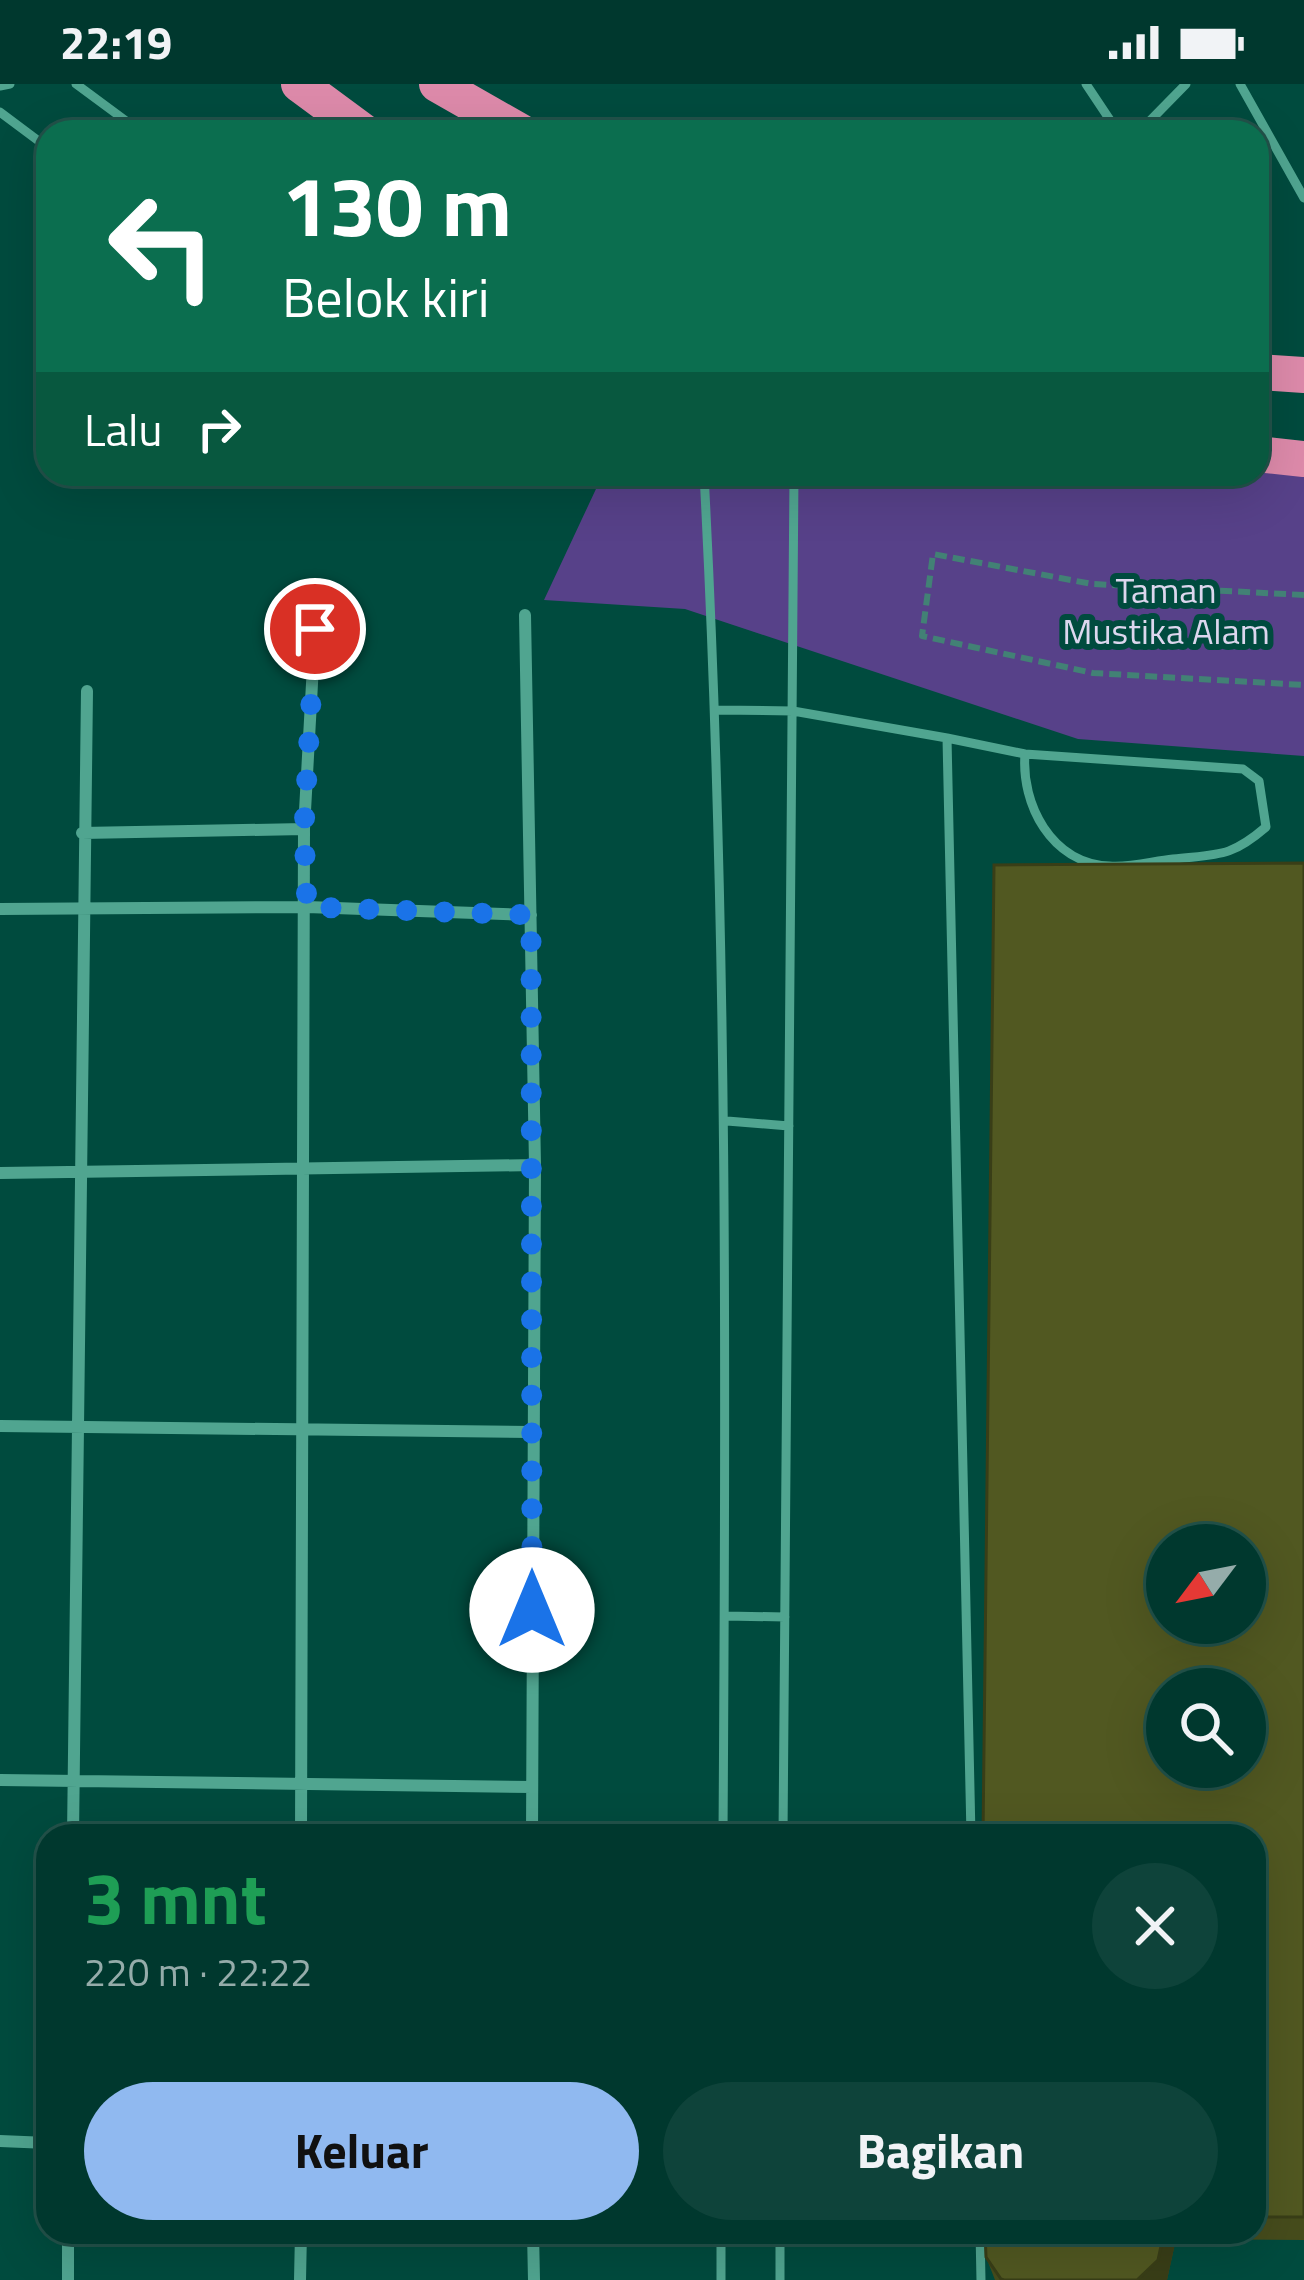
<!DOCTYPE html>
<html lang="id">
<head>
<meta charset="utf-8">
<style>
	:root { --surface:#00382e; --page:#0e433a; --text:#f1f3f6; --muted:#95acaa; --line:#22524a; --accent:#90b9f0 }
	body { margin:0; font-family:"Titillium Web",sans-serif; background:var(--page); color:var(--text); height:100vh; display:flex; flex-direction:column; font-size:45px; white-space:nowrap }
	* { box-sizing:border-box; margin:0 }
	p { font-size:39px; color:var(--muted) }
	.icon { flex:none; width:66px; height:66px; fill:none; stroke:currentColor; stroke-width:2; stroke-linecap:round; stroke-linejoin:round }
	.map { position:relative; flex:1; overflow:hidden }
	.panel { position:absolute; left:36px; top:1740px; width:1230px; height:420px; display:flex; flex-direction:column; background:var(--surface); border-radius:36px; box-shadow:0 12px 48px #0002,0 0 0 3px var(--line) }
	.panel>* { flex:none }
	.guide { position:absolute; left:36px; top:36px; width:1233px; height:366px; border-radius:36px; box-shadow:0 12px 48px #0002,0 0 0 3px var(--line); background:#0b6e4f; color:#fff; overflow:hidden }
	.needle { width:78px; rotate:238deg }
	.fabs { position:absolute; left:1146px; top:1440px; display:grid; gap:24px }
	.fabs a { display:grid; place-items:center; width:120px; height:120px; border-radius:50%; background:var(--surface); box-shadow:0 12px 48px #0002,0 0 0 3px var(--line); font-size:60px }
	.pin { position:absolute; display:grid; place-items:center; width:102px; height:102px; color:#fff; margin:-51px; border:6px solid #fff; border-radius:50%; box-shadow:0 3px 12px #0007 }
	.me { position:absolute; width:132px; margin:-66px; rotate:0deg; stroke-linejoin:round; filter:drop-shadow(0 0 9px #0008) }
	.turn { display:flex; align-items:center; gap:42px; height:252px; padding:0 48px; font-size:54px }
	.turn .icon { width:156px; height:156px; stroke-width:2.5 }
	.turn b { display:block; font-size:84px; line-height:102px }
	.then { display:flex; align-items:center; height:114px; padding:0 48px; background:#0003; gap:24px; font-size:45px }
	.round { display:grid; place-items:center; flex:none; width:126px; height:126px; border-radius:63px; background:var(--page) }
	.headline { display:flex; align-items:center; justify-content:space-between; height:204px; padding:0 48px }
	h1 { font-size:72px; font-weight:700; line-height:90px; color:#1e9e55 }
	.cta { display:flex; gap:24px; margin-top:auto; padding:24px 48px }
	.cta a { flex:1; height:138px; border-radius:72px; background:var(--accent); color:#111; font-size:48px; font-weight:700; line-height:138px; text-align:center }
	.cta a+a { background:var(--page); color:var(--text) }
	.status { display:flex; justify-content:space-between; align-items:center; height:84px; padding:0 60px; background:var(--surface); direction:ltr }
	.status svg { height:33px; fill:currentColor }
	.map>svg:first-child { display:block }
	.green { fill:#574189 }
	.lines { fill:none; stroke-linecap:round; stroke-linejoin:round }
	.path { stroke:#428175; stroke-width:6; stroke-dasharray:12 6; stroke-linecap:butt }
	.lane { stroke:#50a590; stroke-width:9 }
	.street { stroke:#50a590; stroke-width:12 }
	.highway { stroke:#dd8aaa; stroke-width:36 }
	.wall { fill:#464c1c }
	.shaded-wall { fill:#393e17 }
	.building { fill:#515821; stroke:#393e17; stroke-width:3; fill-rule:evenodd }
	.route { stroke:#1a73e8; stroke-width:21; stroke-dasharray:0 37.8 }
	.labels { text-anchor:middle; dominant-baseline:central; stroke-width:12; stroke-linejoin:round; paint-order:stroke }
	.park-label { font-size:36px; fill:#dcd7ee; stroke:#004b3e }
</style>
</head>
<body>
<div class="status"><b>22:19</b><svg viewBox="0 0 49 12"><path d="M0 12V9h3v3zM5 12V6h3v6zM10 12V3h3v9zM15 12V0h3v12zM26 1h20v11H26zM47 4h2v5h-2z"/></svg></div>
<div class="map">
<svg width="1304" height="2196" viewBox="0 0 1304 2196">
	<rect width="100%" height="100%" fill="#004b3e"/>
	<path class="green" d="M 1257,370 L 1304,375 L 1304,672 L 1078,655 L 685,525 L 544,516 L 603,390 L 1257,390 Z"/>
	<g class="lines">
		<path class="path" d="M 1304,511 L 1092,500 L 933,470 L 922,552 L 1093,589 L 1304,601"/>
		<path class="lane" d="M 76,0 L 141,48
			M 1086,0 L 1118,48
			M 1240,0 L 1304,114
			M 0,2 L 10,0
			M 0,28 L 48,64
			M 1139,48 L 1186,0
			M 704,390 C 728,844 726,1297 723,1752
			M 717,626 L 793,627 L 947,654 L 971,1752
			M 947,654 L 1025,670 L 1243,685 L 1259,697 L 1266,743 C 1230,774 1218,770 1173,775 C 1153,777 1130,784 1109,782 C 1051,779 1021,720 1025,670
			M 727,1037 L 789,1042
			M 725,1532 L 785,1533
			M 783,1752 L 794,390
			M 980,2148 L 981,2196
			M 721,2196 L 721,2148
			M 780,2196 L 780,2148"/>
		<path class="street" d="M 525,531 L 535,1081 L 532,1752
			M 82,749 L 304,745
			M 0,825 L 307,823 L 531,831
			M 0,1089 L 535,1081
			M 0,1342 L 531,1348
			M 0,1696 L 532,1703
			M 73,1752 L 87,607
			M 301,1752 L 304,745 L 315,545
			M 0,2057 L 48,2059
			M 533,2148 L 534,2196
			M 68,2196 L 68,2148
			M 300,2196 L 301,2148"/>
		<path class="highway" d="M 299,0 L 364,48
			M 437,0 L 521,48
			M 1257,288 L 1304,291
			M 1257,370 L 1304,375"/>
	</g>
	<path class="wall" d="M 1304,779 L 1304,2156 L 1176,2155 L 1167,2196 L 995,2196 L 986,2173 L 985,2148 L 1254,2148 L 1254,1752 Z"/>
	<path class="shaded-wall" d="M 1164,2148 L 1174,2148 L 1176,2155 L 1167,2196 L 1137,2196 Z"/>
	<path class="building" d="M 1304,779 L 1304,2133 L 1254,2133 L 1254,1752 L 983,1752 L 994,781 ZM 1167,1461 L 1245,1461 L 1245,1539 L 1167,1539 ZM 1167,1605 L 1245,1605 L 1245,1683 L 1167,1683 Z
		M 985,2148 L 1164,2148 L 1158,2176 L 1137,2196 L 1004,2196 L 1001,2195 L 986,2173 Z"/>
	<g class="lines">
		<path class="route" d="M 315,545 L 304,745 L 307,823 L 531,831 L 532,1526"/>
	</g>
	<g class="labels">
		<g class="park-label">
			<text x="1166" y="505">Taman<tspan x="1166" dy="41">Mustika Alam</tspan></text>
		</g>
	</g>
</svg>
<div class="fabs">
<a><svg class="needle" viewBox="-14 -14 28 28"><path d="M0-13l5 13h-10z" fill="#e53935"/><path d="M0 13l5-13h-10z" fill="#95acaa"/></svg></a>
<a><svg class="icon" aria-label="search" viewBox="0 0 24 24"><circle cx="10" cy="10" r="6"/><path d="M15 15l6 6"/></svg></a>
</div>
<div class="pin" style="left:315px;top:545px;background:#d93025"><svg class="icon" aria-label="arrive" viewBox="0 0 24 24"><path d="M6 21V4h12l-3 4 3 4H6"/></svg></div>
<svg class="me" style="left:532px;top:1526px" viewBox="-20 -20 40 40"><circle r="19" fill="#fff"/><path d="M0-13L10 11 0 6-10 11z" fill="#1a73e8"/></svg>
<div class="guide">
<div class="turn"><svg class="icon" aria-label="left" viewBox="0 0 24 24"><path d="M17 20v-9H6M10 6l-5 5 5 5"/></svg><div><b>130 m</b>Belok kiri</div></div>
<div class="then">Lalu<svg class="icon" aria-label="right" viewBox="0 0 24 24"><path d="M7 20v-9h11M14 6l5 5-5 5"/></svg></div>
</div>
<section class="panel">
<div class="headline"><div><h1>3 mnt</h1><p>220 m · 22:22</p></div><a class="round"><svg class="icon" aria-label="close" viewBox="0 0 24 24"><path d="M6 6l12 12M18 6L6 18"/></svg></a></div>
<div class="cta"><a>Keluar</a><a>Bagikan</a></div>
</section>
</div>
</body>
</html>
